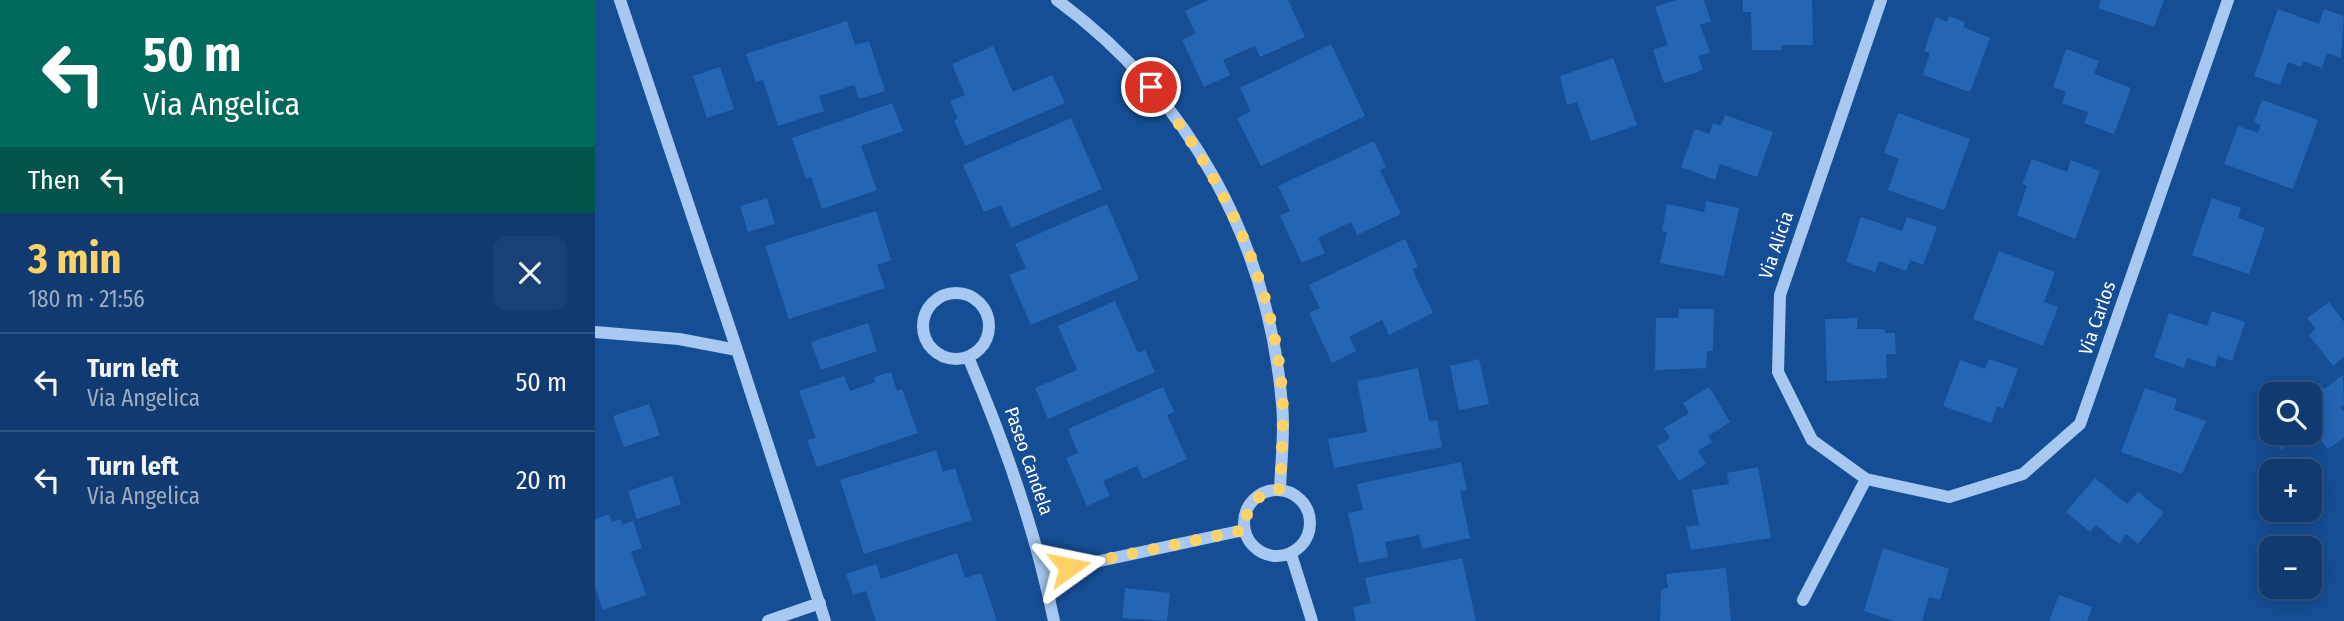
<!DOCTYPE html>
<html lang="en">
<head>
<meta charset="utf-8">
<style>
	:root { --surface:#103a70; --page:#194175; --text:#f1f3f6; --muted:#9cadc3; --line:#305483; --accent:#ffd267 }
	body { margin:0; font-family:"Fira Sans Condensed",sans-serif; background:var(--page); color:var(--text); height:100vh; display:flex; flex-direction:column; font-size:26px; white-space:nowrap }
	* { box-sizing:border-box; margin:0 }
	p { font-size:23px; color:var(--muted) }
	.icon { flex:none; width:38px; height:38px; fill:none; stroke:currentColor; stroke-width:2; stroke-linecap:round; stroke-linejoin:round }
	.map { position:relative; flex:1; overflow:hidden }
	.side { display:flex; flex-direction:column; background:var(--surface); width:595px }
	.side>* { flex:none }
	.top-card { background:#00695c; color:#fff; overflow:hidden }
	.fabs { position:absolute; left:1664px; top:382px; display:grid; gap:14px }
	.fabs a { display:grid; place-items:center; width:63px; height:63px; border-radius:14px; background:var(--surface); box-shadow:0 4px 18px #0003,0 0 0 2px var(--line); font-size:35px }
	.pin { position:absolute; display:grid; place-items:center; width:60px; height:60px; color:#fff; margin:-30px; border:4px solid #fff; border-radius:50%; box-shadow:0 2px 7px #0007 }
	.me { position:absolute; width:77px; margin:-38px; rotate:78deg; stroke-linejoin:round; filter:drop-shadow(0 0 5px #0008) }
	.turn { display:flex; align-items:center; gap:24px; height:147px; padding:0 28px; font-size:32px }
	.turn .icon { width:91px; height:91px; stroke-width:2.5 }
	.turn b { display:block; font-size:49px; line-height:60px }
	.then { display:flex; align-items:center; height:66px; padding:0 28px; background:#0003; gap:14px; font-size:26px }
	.round { display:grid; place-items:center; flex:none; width:74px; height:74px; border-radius:14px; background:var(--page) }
	.headline { display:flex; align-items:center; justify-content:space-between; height:119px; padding:0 28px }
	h1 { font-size:42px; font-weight:700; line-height:52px; color:var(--accent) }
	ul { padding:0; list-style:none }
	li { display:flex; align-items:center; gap:21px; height:98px; padding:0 28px; border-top:2px solid var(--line) }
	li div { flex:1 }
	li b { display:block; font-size:26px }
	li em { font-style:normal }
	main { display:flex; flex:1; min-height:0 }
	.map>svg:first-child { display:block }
	.building { fill:#2465b4 }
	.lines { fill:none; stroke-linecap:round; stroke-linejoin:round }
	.minor { stroke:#a7c9f1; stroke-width:12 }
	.route { stroke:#ffd267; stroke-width:12; stroke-dasharray:0 21.6 }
	.labels { text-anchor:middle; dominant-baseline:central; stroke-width:7; stroke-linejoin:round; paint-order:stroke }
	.street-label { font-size:19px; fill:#fff; stroke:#164e95 }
</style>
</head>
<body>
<main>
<section class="side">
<div class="top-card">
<div class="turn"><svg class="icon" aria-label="left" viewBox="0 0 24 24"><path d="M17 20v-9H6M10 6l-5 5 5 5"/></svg><div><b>50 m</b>Via Angelica</div></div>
<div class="then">Then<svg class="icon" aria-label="left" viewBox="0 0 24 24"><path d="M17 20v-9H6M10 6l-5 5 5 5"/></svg></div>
</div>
<div class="headline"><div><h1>3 min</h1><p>180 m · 21:56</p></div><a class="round"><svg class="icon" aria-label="close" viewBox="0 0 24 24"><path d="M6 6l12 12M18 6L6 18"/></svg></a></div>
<ul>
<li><svg class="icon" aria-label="left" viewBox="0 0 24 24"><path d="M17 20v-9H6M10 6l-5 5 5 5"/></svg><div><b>Turn left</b><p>Via Angelica</p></div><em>50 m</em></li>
<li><svg class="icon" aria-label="left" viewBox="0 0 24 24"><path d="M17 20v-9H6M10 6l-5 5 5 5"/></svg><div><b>Turn left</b><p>Via Angelica</p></div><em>20 m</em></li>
</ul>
</section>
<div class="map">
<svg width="1749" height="621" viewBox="0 0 1749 621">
	<rect width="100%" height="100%" fill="#164e95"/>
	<path class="building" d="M 613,0 L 693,0 L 710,37 L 665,57 L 660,46 L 628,60 L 635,75 L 609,87 L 587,40 L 601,33 L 590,11 Z
		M 1081,0 L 1109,0 L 1116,21 L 1105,25 L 1115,52 L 1103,56 L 1108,70 L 1069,83 L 1058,50 L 1073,45 L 1060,7 Z
		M 1148,0 L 1217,0 L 1218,45 L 1186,45 L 1186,50 L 1157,50 L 1156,12 L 1148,12 Z
		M 1506,0 L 1569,0 L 1559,27 L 1503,8 Z
		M 1683,9 L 1724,24 L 1729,9 L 1749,16 L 1746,58 L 1732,53 L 1727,68 L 1708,61 L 1706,67 L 1693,62 L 1685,85 L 1659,76 Z
		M 1354,16 L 1370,22 L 1368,27 L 1395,38 L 1375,92 L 1328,75 L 1335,53 L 1329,51 L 1341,17 L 1352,22 Z
		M 252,21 L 260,45 L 274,41 L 290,91 L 264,99 L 259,85 L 224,96 L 229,111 L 183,126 L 168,80 L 161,82 L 151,54 Z
		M 736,44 L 770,116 L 666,166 L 642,118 L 656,111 L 645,88 Z
		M 398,46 L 418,92 L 457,75 L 470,103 L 370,146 L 359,120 L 363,119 L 355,101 L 370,95 L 357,64 Z
		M 1471,49 L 1504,61 L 1499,74 L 1536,88 L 1519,134 L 1489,123 L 1493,112 L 1467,103 L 1471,92 L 1458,87 Z
		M 1018,58 L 1042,125 L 996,141 L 982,102 L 972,105 L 965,76 Z
		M 125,67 L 139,109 L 112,118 L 98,76 Z
		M 1667,100 L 1723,120 L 1698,189 L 1629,164 L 1643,126 L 1663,133 L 1666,125 L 1659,122 Z
		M 297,103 L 308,131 L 266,146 L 282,190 L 227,209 L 216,177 L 211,179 L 197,138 Z
		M 1303,113 L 1375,139 L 1349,210 L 1293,190 L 1304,159 L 1289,153 Z
		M 1130,115 L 1178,132 L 1162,177 L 1125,164 L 1120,180 L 1086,167 L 1100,129 L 1114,134 L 1118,123 L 1126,126 Z
		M 476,118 L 507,189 L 416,228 L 406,205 L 389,212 L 368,165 Z
		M 779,141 L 791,167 L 785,170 L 806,214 L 762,235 L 756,222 L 723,238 L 730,253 L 707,263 L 685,216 L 695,211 L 683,186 Z
		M 1437,159 L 1472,172 L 1476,160 L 1505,171 L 1480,239 L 1422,215 L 1432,186 L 1427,184 Z
		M 172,198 L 180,224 L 153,232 L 145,206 Z
		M 1617,198 L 1646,208 L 1643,218 L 1670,228 L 1654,274 L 1597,255 Z
		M 1111,201 L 1144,208 L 1129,276 L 1065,263 L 1072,232 L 1067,231 L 1072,204 L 1109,212 Z
		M 512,204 L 544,279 L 436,325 L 414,275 L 431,268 L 420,244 Z
		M 281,211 L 296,260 L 282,265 L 290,288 L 194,319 L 170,246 Z
		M 1266,217 L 1307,231 L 1312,217 L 1342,227 L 1328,265 L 1315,260 L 1311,271 L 1284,261 L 1280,272 L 1251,262 Z
		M 810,239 L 823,267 L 817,269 L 838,313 L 794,335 L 787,320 L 754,337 L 761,351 L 737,363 L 714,313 L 725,308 L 714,285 Z
		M 1404,251 L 1460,272 L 1449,302 L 1463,307 L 1448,346 L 1378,319 Z
		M 520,301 L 543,353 L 550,350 L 560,372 L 453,419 L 440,388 L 482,370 L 463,326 Z
		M 1734,302 L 1749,322 L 1749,357 L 1738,366 L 1714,335 L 1721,329 L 1712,318 Z
		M 1084,309 L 1119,309 L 1118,351 L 1112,351 L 1111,368 L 1060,370 L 1061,318 L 1083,318 Z
		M 1617,311 L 1650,322 L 1637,361 L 1623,356 L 1620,367 L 1592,358 L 1589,368 L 1559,357 L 1574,313 L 1612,326 Z
		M 1262,318 L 1262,329 L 1290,329 L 1290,333 L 1300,333 L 1301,354 L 1291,354 L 1292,378 L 1232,381 L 1230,319 Z
		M 273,323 L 282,351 L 226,370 L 216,342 Z
		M 884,359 L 894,404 L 864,410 L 855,366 Z
		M 1394,359 L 1423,369 L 1408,408 L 1402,406 L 1396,423 L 1348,406 L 1365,360 L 1390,369 Z
		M 823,368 L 834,421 L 842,420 L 847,447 L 739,468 L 733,439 L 772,432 L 762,381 Z
		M 296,372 L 302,391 L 307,389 L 323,433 L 222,467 L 212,440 L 221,438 L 204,391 L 249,376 L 255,391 L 280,382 L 279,377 Z
		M 1748,375 L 1749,404 L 1745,407 L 1749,412 L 1749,438 L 1733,449 L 1715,429 L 1715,399 L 1719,396 L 1714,390 L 1724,383 L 1729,389 Z
		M 568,387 L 579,412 L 572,415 L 592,459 L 548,479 L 542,466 L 508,481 L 515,496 L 492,506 L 471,458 L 483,453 L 473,429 Z
		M 1114,387 L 1135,422 L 1113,436 L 1117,442 L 1103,451 L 1111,464 L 1084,481 L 1062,446 L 1075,438 L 1069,428 L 1094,413 L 1088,403 Z
		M 1550,388 L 1582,399 L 1579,410 L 1611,421 L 1587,474 L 1526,452 Z
		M 54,404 L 65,435 L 29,447 L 18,416 Z
		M 1676,428 L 1676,432 L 1710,432 L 1687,450 L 1673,430 Z
		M 341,450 L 348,472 L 360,468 L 377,520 L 269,554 L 245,480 Z
		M 866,462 L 872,490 L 865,491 L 875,538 L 827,549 L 824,535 L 790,542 L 793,557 L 764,563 L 753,513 L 768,510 L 762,484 Z
		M 1163,467 L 1176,538 L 1096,550 L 1091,527 L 1104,525 L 1097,490 L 1134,484 L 1132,473 Z
		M 77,476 L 86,504 L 42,519 L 33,491 Z
		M 1500,478 L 1532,504 L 1543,492 L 1569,513 L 1543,544 L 1531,534 L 1524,544 L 1501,525 L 1495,532 L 1471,512 Z
		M 14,514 L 17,522 L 25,519 L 27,525 L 38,521 L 47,548 L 36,552 L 51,595 L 8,610 L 0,587 L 0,519 Z
		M 1288,548 L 1354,569 L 1345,600 L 1334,597 L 1327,621 L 1299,621 L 1269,611 Z
		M 362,553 L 370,578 L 386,573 L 402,621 L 281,621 L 271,591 L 258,595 L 251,574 L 281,564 L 286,579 Z
		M 867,558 L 881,621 L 761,621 L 758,607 L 776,603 L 770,578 Z
		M 1131,568 L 1136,621 L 1065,621 L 1066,589 L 1073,588 L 1071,574 Z
		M 530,588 L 575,593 L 572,621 L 527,618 Z
		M 1464,595 L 1497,607 L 1492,621 L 1454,621 Z"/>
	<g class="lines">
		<path class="minor" d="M 25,0 L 142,350
			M 462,0 C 594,97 673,241 687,404 C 690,432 686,462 685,489
			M 1286,0 L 1185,295 L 1183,372 L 1217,440 L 1271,479 L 1354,497 L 1428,474 L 1485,424 L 1633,0
			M328 326a33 33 0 1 1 66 0a33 33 0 1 1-66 0Z
			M 0,332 L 84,339 L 142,350 L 230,621
			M 373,357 C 410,443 440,529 459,621
			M649 523a33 33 0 1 1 66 0a33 33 0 1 1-66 0Z
			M 696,554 L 717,621
			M 449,573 L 649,530
			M 1208,600 L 1271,479
			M 173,621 L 225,603"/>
	</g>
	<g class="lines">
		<path class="route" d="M 474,567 L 649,530 C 652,504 660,495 685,489 C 686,463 688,436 688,409 C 684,290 629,177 556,87"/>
	</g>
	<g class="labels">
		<g class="street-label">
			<text transform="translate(1181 245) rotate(-71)">Via Alicia</text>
			<text transform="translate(1502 318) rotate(-71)">Via Carlos</text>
			<text transform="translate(434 461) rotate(71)">Paseo Candela</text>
		</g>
	</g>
</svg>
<div class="fabs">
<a><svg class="icon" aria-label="search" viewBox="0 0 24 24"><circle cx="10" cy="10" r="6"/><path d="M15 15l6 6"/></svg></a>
<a>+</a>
<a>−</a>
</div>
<div class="pin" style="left:556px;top:87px;background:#d93025"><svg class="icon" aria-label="arrive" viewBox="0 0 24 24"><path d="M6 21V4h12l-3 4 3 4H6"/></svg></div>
<svg class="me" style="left:474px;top:567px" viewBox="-20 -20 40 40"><path d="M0-17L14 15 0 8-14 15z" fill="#ffd267" stroke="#fff" stroke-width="4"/></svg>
</div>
</main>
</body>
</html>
